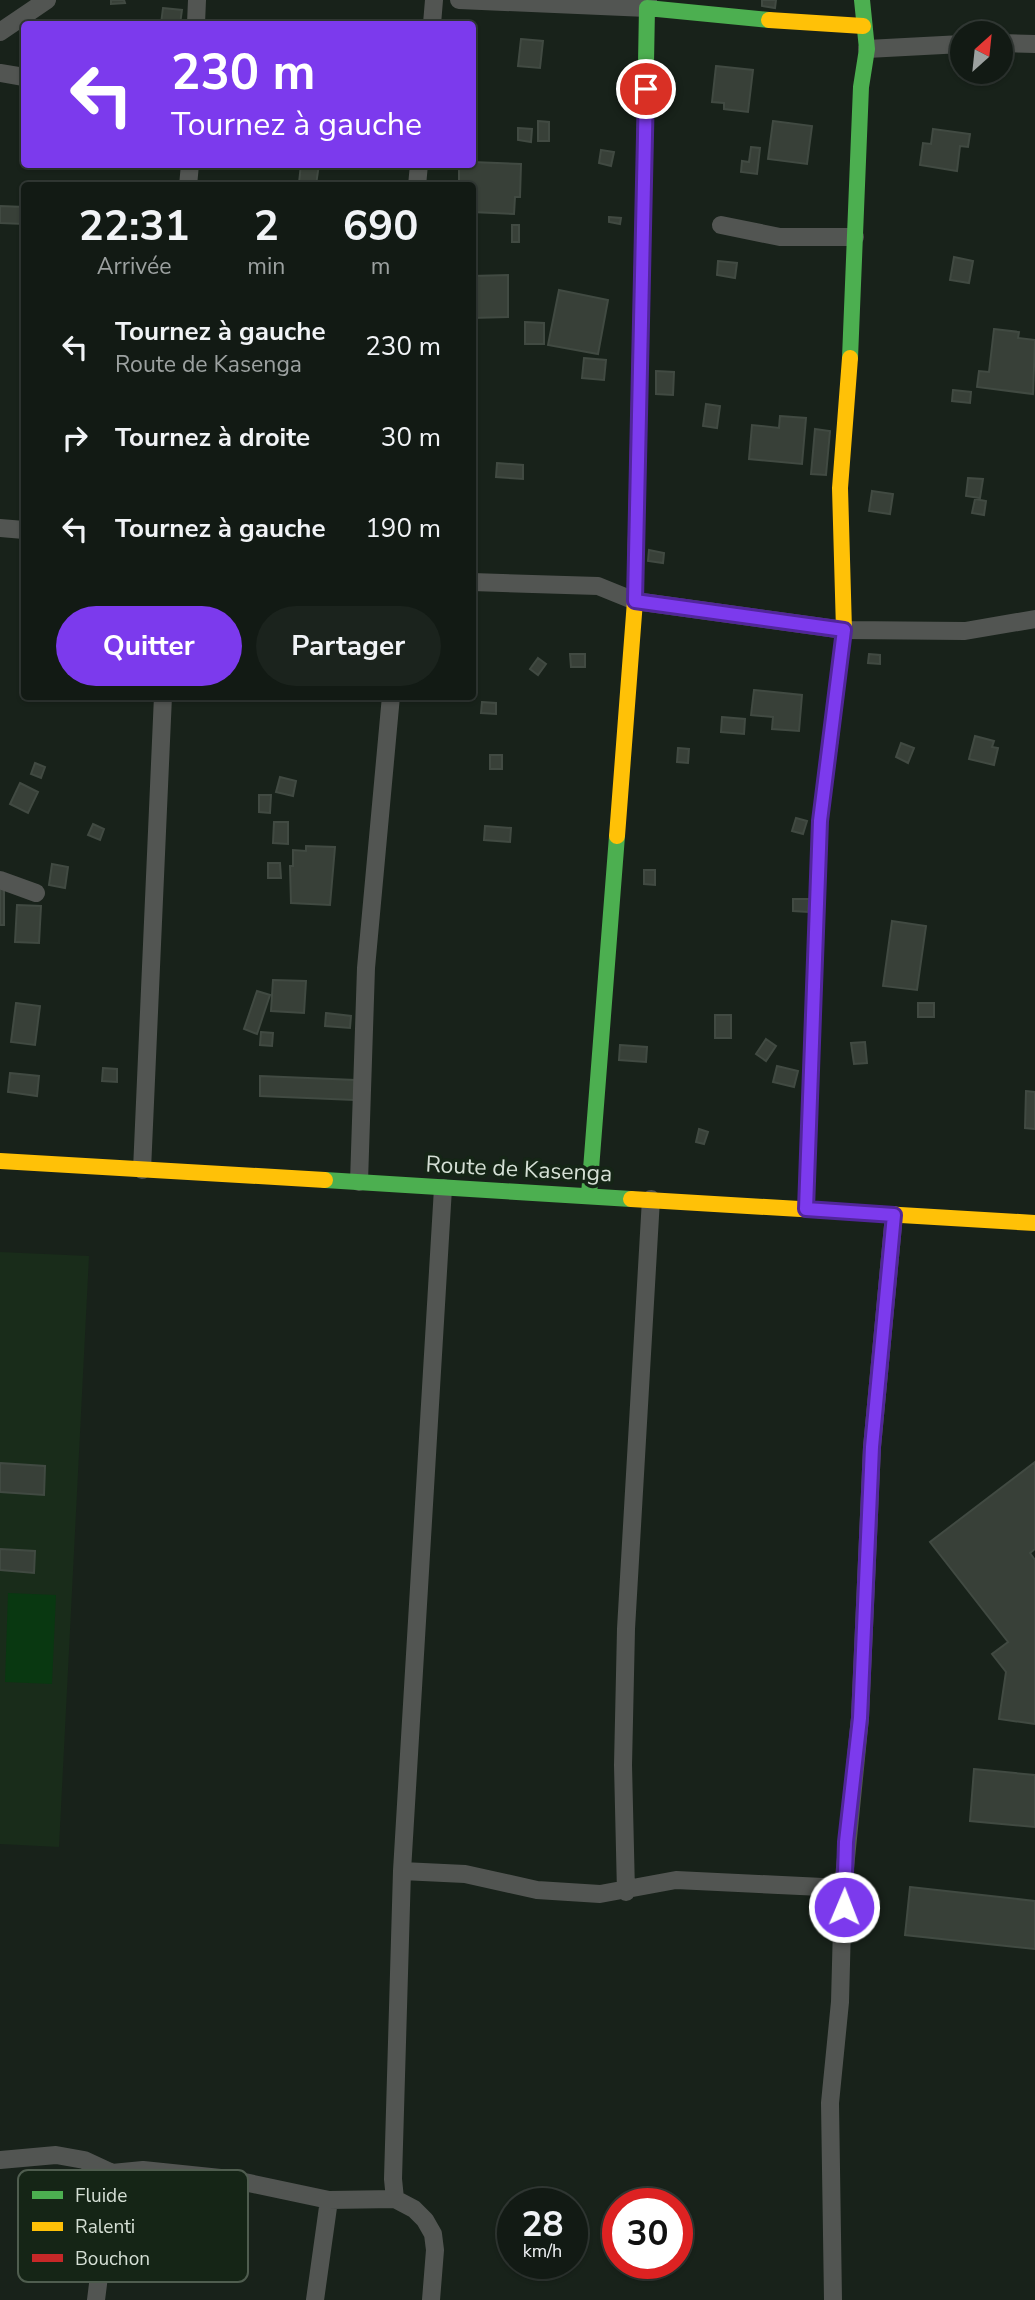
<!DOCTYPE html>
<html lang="fr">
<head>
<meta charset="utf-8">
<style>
	:root { --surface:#121a14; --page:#1b231d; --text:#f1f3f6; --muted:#9ca1a0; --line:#313834; --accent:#7c3aed }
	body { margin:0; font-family:"Nunito Sans",sans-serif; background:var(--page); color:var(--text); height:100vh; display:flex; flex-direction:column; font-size:26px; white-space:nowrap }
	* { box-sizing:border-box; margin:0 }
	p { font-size:23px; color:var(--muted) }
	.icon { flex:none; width:38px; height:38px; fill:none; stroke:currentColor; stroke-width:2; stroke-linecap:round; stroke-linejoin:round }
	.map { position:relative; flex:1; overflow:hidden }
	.sheet { position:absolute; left:21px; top:182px; width:455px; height:518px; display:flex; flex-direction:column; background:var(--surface); border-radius:7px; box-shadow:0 2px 5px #0004,0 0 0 2px var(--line) }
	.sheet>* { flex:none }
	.top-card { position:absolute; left:21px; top:21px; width:455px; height:147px; border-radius:7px; box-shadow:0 2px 5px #0004,0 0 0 2px var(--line); background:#7c3aed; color:#fff; overflow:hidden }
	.needle { width:46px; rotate:27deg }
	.controls { position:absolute; left:950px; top:21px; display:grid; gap:14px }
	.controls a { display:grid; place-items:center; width:63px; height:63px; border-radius:50%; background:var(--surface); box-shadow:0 2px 5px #0004,0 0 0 2px var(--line); font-size:35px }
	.speed { position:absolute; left:497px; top:2188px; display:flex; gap:14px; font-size:35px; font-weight:700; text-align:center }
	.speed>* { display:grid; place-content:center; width:91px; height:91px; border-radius:50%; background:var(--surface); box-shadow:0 2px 5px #0004,0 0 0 2px var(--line); line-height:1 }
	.speed small { font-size:18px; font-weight:400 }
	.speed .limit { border:10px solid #d22; background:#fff; color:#111 }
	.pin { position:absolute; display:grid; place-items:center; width:60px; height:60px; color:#fff; margin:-30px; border:4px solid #fff; border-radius:50%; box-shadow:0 2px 7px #0007 }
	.me { position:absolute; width:77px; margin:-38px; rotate:1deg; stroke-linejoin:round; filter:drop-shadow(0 0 5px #0008) }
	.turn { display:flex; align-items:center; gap:24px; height:147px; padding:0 35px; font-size:32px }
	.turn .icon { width:91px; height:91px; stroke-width:2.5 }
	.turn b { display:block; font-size:49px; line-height:60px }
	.eta { display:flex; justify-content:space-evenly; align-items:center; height:119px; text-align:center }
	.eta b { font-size:42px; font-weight:700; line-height:49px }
	.action { display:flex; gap:14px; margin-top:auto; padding:14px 35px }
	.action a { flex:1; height:80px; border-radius:42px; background:var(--accent); color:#fff; font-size:28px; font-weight:700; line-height:80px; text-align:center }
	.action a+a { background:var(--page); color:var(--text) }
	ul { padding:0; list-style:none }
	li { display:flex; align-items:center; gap:21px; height:91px; padding:0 35px }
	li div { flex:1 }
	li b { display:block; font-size:26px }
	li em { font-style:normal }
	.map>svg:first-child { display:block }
	.built { fill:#192c1a }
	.green { fill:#093811 }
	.building { fill:#384038; stroke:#414a42; stroke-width:2 }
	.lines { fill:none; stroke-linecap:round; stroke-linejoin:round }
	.street { stroke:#525552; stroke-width:18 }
	.fast { stroke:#4caf50; stroke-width:16 }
	.slow { stroke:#ffc107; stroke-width:16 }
	.jam { stroke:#c62828; stroke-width:16 }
	.route-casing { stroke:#51269a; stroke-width:18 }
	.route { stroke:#7c3aed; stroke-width:12 }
	.labels { text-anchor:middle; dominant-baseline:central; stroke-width:7; stroke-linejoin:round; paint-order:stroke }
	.street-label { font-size:23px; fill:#d5dfd5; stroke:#152516 }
	.key { fill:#152516; stroke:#4f5d4f; stroke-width:2 }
	.key-label { font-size:19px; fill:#d5dfd5 }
</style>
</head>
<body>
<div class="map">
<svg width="1035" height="2300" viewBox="0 0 1035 2300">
	<rect width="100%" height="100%" fill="#18221a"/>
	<path class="built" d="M 0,1252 L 89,1256 L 59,1847 L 0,1844 Z"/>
	<path class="green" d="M 8,1593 L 56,1595 L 52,1684 L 5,1682 Z"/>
	<path class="building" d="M 111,0 L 124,0 L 125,3 L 111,4 Z
		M 762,0 L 776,0 L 775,8 L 762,6 Z
		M 163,8 L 182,10 L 180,24 L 161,24 Z
		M 521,39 L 543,41 L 540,68 L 518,66 Z
		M 716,66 L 753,70 L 748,112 L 724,109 L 724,103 L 712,102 Z
		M 538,121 L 549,122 L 549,141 L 538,141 Z
		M 773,121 L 812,126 L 807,164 L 768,159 Z
		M 518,128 L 532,129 L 531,142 L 518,140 Z
		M 933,129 L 970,134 L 968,147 L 960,146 L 957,171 L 920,165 L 923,143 L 931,144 Z
		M 751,147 L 760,148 L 757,174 L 741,172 L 742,161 L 749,162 Z
		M 601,150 L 614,152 L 611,166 L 599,163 Z
		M 472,162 L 521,164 L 520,197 L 515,197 L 514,214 L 472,212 L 472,186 L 459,186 L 459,164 Z
		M 301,164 L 319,164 L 316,185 L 299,183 Z
		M 0,206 L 24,207 L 24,224 L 0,223 Z
		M 609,217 L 621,218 L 620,224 L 609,222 Z
		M 512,225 L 519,225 L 519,242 L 512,242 Z
		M 954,257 L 973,261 L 969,283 L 950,280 Z
		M 718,261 L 737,263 L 735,278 L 717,275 Z
		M 508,275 L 508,317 L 472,318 L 472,276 Z
		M 559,290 L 608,300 L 598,354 L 548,345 Z
		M 525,322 L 544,323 L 544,344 L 525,344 Z
		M 994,329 L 1019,332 L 1018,338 L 1035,340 L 1033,394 L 977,387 L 979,371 L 989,372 Z
		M 584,358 L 606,360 L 604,380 L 582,378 Z
		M 656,371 L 674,372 L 673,395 L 656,394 Z
		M 953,390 L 971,392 L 970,403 L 952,401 Z
		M 706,404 L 720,406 L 717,428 L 703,426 Z
		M 780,416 L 806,418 L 802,464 L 749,459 L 752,425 L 779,428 Z
		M 815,429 L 830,431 L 826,475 L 811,474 Z
		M 497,463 L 523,465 L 523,479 L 496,477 Z
		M 968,478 L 983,479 L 980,498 L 966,496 Z
		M 872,491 L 893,494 L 890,514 L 869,511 Z
		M 975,499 L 986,501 L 984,515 L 972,513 Z
		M 649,550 L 664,553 L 663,563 L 648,561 Z
		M 570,654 L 585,654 L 585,667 L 571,667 Z
		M 869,654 L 880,655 L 880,664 L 868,663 Z
		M 538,658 L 546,664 L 538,675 L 530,669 Z
		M 754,690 L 802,695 L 799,731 L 772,729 L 773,717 L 751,715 Z
		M 482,702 L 496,703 L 496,714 L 481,713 Z
		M 722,717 L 745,719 L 744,734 L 721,732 Z
		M 975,736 L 994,741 L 992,747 L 998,748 L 994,765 L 969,759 Z
		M 901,743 L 914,748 L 908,763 L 896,757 Z
		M 678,748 L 689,749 L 688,763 L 677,762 Z
		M 490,755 L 502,755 L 502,769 L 490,769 Z
		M 35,763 L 45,767 L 41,778 L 31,774 Z
		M 280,777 L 296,781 L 293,796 L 276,792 Z
		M 20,783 L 38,792 L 28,813 L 10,804 Z
		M 259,795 L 271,795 L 270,813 L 259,812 Z
		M 796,818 L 807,821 L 803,834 L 792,831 Z
		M 274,822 L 288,822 L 288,844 L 273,843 Z
		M 93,824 L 104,829 L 100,840 L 88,835 Z
		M 485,826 L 511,828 L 510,842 L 484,840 Z
		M 306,846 L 335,847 L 330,905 L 291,903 L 290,866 L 293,866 L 293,850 L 306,851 Z
		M 268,863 L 280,863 L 281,878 L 268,878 Z
		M 52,864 L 68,867 L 65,888 L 49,885 Z
		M 644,870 L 655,870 L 655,885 L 644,884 Z
		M 0,889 L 4,889 L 4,925 L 0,925 Z
		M 793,899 L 809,899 L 808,912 L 793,911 Z
		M 17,905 L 41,906 L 39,943 L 15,942 Z
		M 892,921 L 926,926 L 917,990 L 883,986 Z
		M 273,980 L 306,981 L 304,1013 L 271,1011 Z
		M 257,991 L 270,995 L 257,1034 L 244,1029 Z
		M 16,1003 L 40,1006 L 35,1045 L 11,1042 Z
		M 918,1003 L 934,1003 L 934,1017 L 918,1017 Z
		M 326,1013 L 351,1016 L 350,1028 L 325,1026 Z
		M 715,1015 L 731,1015 L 731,1038 L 715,1038 Z
		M 261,1032 L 273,1033 L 272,1046 L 260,1045 Z
		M 766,1039 L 776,1046 L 766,1061 L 756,1054 Z
		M 865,1042 L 867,1063 L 854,1064 L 851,1043 Z
		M 620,1045 L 647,1047 L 646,1062 L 619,1060 Z
		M 777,1066 L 798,1071 L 794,1087 L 773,1082 Z
		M 103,1068 L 117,1069 L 117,1082 L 102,1081 Z
		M 10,1073 L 39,1076 L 37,1096 L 8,1092 Z
		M 260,1076 L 355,1080 L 354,1100 L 260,1096 Z
		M 1026,1091 L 1035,1092 L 1035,1129 L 1025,1128 Z
		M 699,1129 L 708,1132 L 704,1144 L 696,1142 Z
		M 1035,1462 L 1035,1549 L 1030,1553 L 1035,1560 L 1035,1724 L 999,1719 L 1006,1672 L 992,1654 L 1008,1642 L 930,1542 Z
		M 0,1463 L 45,1466 L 44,1495 L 0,1492 Z
		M 0,1549 L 35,1551 L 34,1573 L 0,1570 Z
		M 974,1769 L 1035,1775 L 1035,1827 L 970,1821 Z
		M 910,1887 L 1035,1901 L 1035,1949 L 905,1935 Z"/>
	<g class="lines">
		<path class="street" d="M 459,0 L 647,8 L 648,0
			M 196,24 L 197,0
			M 432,24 L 434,0
			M 0,32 L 47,0
			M 1001,43 L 1035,44
			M 867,49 L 962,44
			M 0,73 L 24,77
			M 188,186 L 190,164
			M 417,186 L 419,164
			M 721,225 L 780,237 L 855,237
			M 0,528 L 24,530
			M 472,582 L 598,586 L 635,601 L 844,630 L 965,631 L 1035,619
			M 0,880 L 36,893
			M 142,1170 L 163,696
			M 359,1182 L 366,968 L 391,696
			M 402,1871 L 465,1874 L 537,1890 L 600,1894 L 676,1880 L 843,1888
			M 626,1892 L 623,1765 L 626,1629 L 651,1199
			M 0,2160 L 56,2155 L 84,2160 L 112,2173 L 143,2170 L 230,2179 L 329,2200 L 395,2199 L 414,2209 L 425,2220 L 433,2234 L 435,2250 L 431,2300
			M 395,2199 L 393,2179 L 402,1871 L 443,1188
			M 96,2300 L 112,2173
			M 315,2300 L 329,2200
			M 833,2300 L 830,2103 L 840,2002 L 843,1888 L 860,1718 L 872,1447 L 894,1215"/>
		<path class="fast" d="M 644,172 L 647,8 L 769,20
			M 850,358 L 861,87 L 867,49 L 862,0
			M 325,1180 L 631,1199
			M 589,1195 L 617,836"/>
		<path class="slow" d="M 769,20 L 863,26
			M 829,752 L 844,630 L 840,488 L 850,358
			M 617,836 L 635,601 L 636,534
			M 0,1161 L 325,1180
			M 631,1199 L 1035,1223"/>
		<path class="jam" d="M 636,534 L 644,172
			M 806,1209 L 820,821 L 829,752"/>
	</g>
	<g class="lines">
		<defs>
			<path id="route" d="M 646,89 L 635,601 L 844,630 L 820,821 L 806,1209 L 894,1215 L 872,1447 L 860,1718 L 846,1842 L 844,1907"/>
		</defs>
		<use href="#route" class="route-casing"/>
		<use href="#route" class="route"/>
	</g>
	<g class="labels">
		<g class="street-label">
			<text transform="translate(519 1169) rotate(3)">Route de Kasenga</text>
		</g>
	</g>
	<rect x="18" y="2170" width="230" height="112" rx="10" class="key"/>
	<rect x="32" y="2191" width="31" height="8" fill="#4caf50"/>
	<rect x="32" y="2222" width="31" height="9" fill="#ffc107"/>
	<rect x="32" y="2254" width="31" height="8" fill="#c62828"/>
	<g class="key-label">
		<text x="75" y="2202">Fluide</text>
		<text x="75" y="2233">Ralenti</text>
		<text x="75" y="2265">Bouchon</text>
	</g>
</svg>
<div class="controls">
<a><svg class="needle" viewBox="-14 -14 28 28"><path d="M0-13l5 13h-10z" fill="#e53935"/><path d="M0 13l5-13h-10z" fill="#9ca1a0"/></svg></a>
</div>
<div class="speed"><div>28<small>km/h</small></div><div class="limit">30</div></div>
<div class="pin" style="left:646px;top:89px;background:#d93025"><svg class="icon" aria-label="arrive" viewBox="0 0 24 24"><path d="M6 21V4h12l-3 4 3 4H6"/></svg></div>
<svg class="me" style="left:844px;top:1907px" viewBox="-20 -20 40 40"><circle r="17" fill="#7c3aed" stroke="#fff" stroke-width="3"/><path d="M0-11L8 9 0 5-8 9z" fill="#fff"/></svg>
<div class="top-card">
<div class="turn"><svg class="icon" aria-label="left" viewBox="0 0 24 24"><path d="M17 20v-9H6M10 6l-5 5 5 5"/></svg><div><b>230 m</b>Tournez à gauche</div></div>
</div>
<section class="sheet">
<div class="eta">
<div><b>22:31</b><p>Arrivée</p></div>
<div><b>2</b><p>min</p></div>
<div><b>690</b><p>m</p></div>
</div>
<ul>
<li><svg class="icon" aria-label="left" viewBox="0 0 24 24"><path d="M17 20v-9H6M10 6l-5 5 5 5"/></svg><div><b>Tournez à gauche</b><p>Route de Kasenga</p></div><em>230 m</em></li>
<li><svg class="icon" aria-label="right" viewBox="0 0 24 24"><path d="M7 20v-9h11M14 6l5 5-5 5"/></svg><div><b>Tournez à droite</b></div><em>30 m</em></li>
<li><svg class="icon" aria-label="left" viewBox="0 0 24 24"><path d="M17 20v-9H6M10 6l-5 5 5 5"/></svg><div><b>Tournez à gauche</b></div><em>190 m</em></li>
</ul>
<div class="action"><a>Quitter</a><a>Partager</a></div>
</section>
</div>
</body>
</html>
